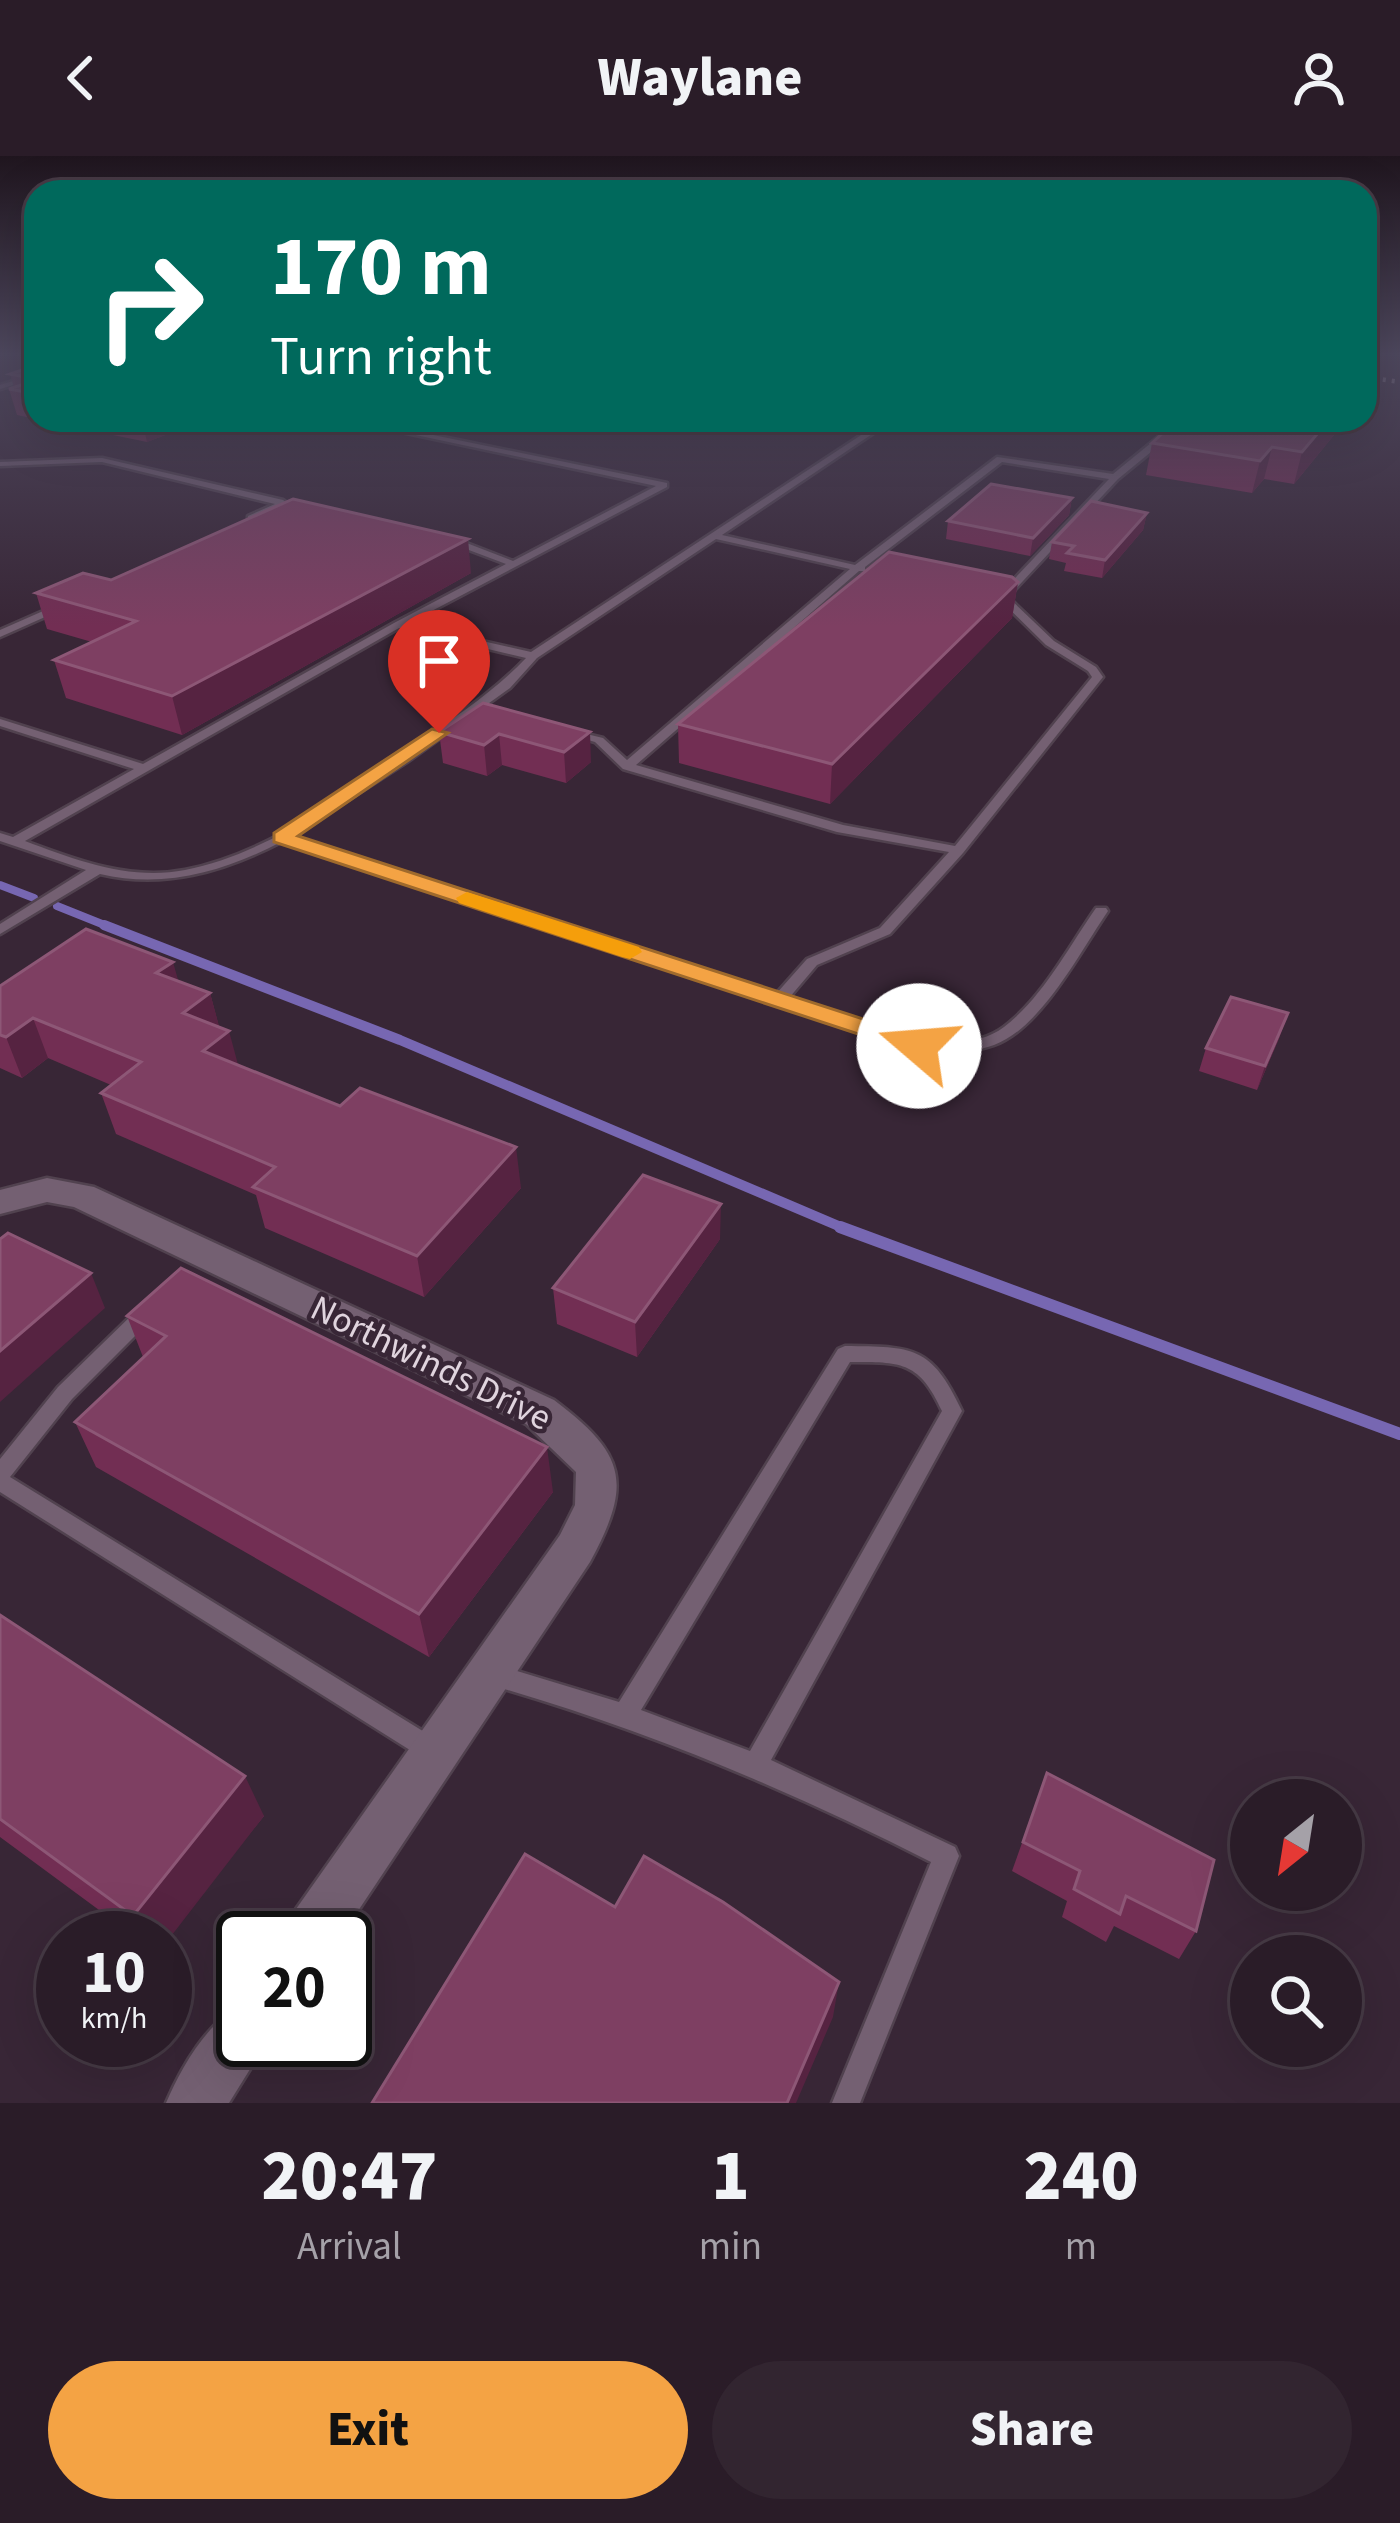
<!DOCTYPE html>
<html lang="en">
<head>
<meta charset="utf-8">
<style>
	:root { --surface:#2a1c28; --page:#322530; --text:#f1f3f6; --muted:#a5a1a8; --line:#463a45; --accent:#f4a344 }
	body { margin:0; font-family:"Source Sans 3",sans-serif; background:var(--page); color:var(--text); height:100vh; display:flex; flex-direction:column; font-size:45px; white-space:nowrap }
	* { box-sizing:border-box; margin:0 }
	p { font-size:39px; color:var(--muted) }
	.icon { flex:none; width:66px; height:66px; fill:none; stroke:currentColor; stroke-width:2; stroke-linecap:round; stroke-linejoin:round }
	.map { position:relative; height:1947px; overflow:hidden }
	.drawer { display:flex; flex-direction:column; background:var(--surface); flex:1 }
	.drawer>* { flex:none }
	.top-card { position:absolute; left:24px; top:24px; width:1353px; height:252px; border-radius:36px; box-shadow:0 12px 48px #0002,0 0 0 3px var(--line); background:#00695c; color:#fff; overflow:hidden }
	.needle { width:78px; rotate:210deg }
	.buttons { position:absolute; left:1230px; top:1623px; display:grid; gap:24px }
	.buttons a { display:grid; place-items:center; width:132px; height:132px; border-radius:50%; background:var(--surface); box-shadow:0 12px 48px #0002,0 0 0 3px var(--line); font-size:60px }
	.speed { position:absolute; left:36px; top:1755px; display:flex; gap:24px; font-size:60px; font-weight:700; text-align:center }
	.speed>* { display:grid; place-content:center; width:156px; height:156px; border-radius:50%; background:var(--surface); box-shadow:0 12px 48px #0002,0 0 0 3px var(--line); line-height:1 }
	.speed small { font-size:30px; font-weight:400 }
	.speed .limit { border:6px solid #111; border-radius:18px; background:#fff; color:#111 }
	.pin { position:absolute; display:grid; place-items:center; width:102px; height:102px; color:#fff; margin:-123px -51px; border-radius:50% 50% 50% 0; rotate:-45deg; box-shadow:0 0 12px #0007 }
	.pin .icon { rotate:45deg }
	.me { position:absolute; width:132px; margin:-66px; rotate:288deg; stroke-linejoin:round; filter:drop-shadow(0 0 9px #0008) }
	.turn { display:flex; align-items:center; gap:42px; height:252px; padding:0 48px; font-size:54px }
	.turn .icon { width:156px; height:156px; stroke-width:2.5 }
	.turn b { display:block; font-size:84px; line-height:102px }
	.eta { display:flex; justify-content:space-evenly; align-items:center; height:204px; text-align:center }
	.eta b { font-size:72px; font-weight:800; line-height:84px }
	.button { display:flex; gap:24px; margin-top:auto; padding:24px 48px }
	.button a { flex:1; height:138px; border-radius:72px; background:var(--accent); color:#111; font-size:48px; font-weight:800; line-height:138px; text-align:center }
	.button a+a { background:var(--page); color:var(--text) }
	header { display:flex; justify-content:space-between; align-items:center; height:156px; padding:0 48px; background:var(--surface); font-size:54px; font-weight:800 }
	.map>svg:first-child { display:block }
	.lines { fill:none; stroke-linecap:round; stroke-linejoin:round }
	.stream-far2 { stroke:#7767b2; stroke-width:8 }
	.stream-far1 { stroke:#7767b2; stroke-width:10 }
	.stream { stroke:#7767b2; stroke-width:12 }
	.lane-casing { stroke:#51424f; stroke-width:5 }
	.street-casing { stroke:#51424f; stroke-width:5 }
	.lane { fill:#746072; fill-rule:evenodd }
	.street { fill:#746072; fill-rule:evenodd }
	.rail { stroke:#c9bcc7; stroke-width:4.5; stroke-dasharray:3 6; stroke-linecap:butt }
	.wall { fill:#722e53 }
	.shaded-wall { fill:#562341 }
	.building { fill:#7e3f62; stroke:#8d5776; stroke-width:3 }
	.route { fill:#f4a344; stroke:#9f6a2c; stroke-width:3 }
	.slow { fill:#f59e0b }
	.labels { text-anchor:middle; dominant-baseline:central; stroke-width:9; stroke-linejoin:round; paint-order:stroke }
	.near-street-label { font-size:36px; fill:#e0d4de; stroke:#382636 }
</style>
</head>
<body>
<header><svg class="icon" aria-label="back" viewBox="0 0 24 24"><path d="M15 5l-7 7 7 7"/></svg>Waylane<svg class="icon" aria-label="person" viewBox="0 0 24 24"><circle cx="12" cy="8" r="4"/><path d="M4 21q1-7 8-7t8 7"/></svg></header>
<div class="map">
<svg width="1400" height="1947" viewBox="0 0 1400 1947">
	<rect width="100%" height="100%" fill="#382636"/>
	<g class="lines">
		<path class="stream-far2" d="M 0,729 L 34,742
			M 57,750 L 112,772"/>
		<path class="stream-far1" d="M 104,769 L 400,884 L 848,1074"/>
		<path class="stream" d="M 840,1071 L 1400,1278"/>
		<defs>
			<path id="lane" d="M 36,218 L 36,222 L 0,233 L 0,229 Z
				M 345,264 L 360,264 L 667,327 L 667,331 L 407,468 L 531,496 L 884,264 L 893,264 L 722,379 L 855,409 L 997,301 L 1113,318 L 1162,278 L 1168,278 L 1168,282 L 1118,323 L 1008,441 L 1054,485 L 1096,511 L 1103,521 L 963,697 L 890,778 L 817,809 L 789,842 C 845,860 952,911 1004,871 C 1043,841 1068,792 1096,752 L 1106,752 L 1108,755 C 1080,796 1041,872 994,889 C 969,898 944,896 919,894 L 281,686 C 223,716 164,733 100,718 L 0,778 L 0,768 L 86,714 L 0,685 L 0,677 L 13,681 L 134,613 L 0,570 L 0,563 L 143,608 L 394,467 L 506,408 L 445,385 L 445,381 L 451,381 L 513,405 L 656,330 ZM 1002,306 L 1109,323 L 997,441 L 1046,489 L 1088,515 L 1092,521 L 955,690 L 843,669 L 636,609 L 859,415 L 865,415 L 865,411 ZM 716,383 L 850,413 L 627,604 L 603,582 L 570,574 L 564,577 L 595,586 L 623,613 L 837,676 L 949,696 L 880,772 L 807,803 L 776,838 L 291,681 L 407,606 L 510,532 L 537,502 ZM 399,472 L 526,502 C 494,536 456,560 418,587 C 349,637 271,697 185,714 C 130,725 76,704 25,685 Z
				M 102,302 L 283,344 L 287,347 L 251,365 L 248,364 L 248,360 L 275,348 L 102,306 L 0,310 L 0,306 Z
				M 59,448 L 64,451 L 63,453 L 0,481 L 0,474 Z
				M 144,1152 L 151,1154 L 153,1159 L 151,1164 L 72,1243 L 10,1321 L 439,1585 L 442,1593 L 439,1601 L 430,1605 L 421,1601 L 0,1336 L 0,1303 L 58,1231 L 137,1154 Z
				M 845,1190 C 913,1191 931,1189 962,1255 L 771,1604 L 955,1691 L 959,1700 L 860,1947 L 832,1947 L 931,1706 C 790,1634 646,1574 494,1530 L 486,1527 L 482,1519 L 486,1511 L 494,1508 L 619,1546 L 838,1193 ZM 850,1206 C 901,1206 919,1205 942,1255 L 750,1595 L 641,1554 Z"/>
			<path id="street" d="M 47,1022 L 94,1031 L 554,1244 C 626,1298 633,1327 590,1406 L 340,1782 L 281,1782 L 289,1763 L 560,1379 L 575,1349 L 576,1316 L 526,1268 L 74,1051 L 47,1046 L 0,1058 L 0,1034 Z
				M 243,1849 L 243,1884 L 268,1884 L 229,1947 L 166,1947 C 181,1912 208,1864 243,1849 Z"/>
		</defs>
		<use href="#lane" class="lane-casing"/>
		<use href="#street" class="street-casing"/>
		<use href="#lane" class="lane"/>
		<use href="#street" class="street"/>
		<path class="rail" d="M 1365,221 L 1400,226"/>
	</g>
	<path class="wall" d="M 36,209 L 36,263 L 17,259 L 9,233 L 14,231 L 10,218 Z
		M 40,264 L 202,264 L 202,265 L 147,286 Z
		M 1334,279 L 1294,328 L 1264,323 L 1252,337 L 1146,319 L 1152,287 Z
		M 1072,342 L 1069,359 L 1030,400 L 946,383 L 948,365 Z
		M 1147,357 L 1143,374 L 1102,422 L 1064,415 L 1066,407 L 1049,403 L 1052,386 Z
		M 471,417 L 182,579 L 66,542 L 54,504 L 92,486 L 47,473 L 36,437 L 111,424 Z
		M 1018,426 L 1012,462 L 830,648 L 679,607 L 678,568 Z
		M 483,547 L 591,606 L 566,627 L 502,609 L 487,620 L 443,607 L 439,576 Z
		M 178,825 L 210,837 L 219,871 L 238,909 L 521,1032 L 424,1141 L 265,1072 L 256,1039 L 116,978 L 101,937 L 111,929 L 48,902 L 22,922 L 0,912 L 0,830 Z
		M 1280,880 L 1257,934 L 1199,915 L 1206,892 Z
		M 720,1083 L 637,1201 L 557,1168 L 553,1132 Z
		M 127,1160 L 553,1336 L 429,1501 L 96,1311 L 75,1266 L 143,1201 Z
		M 0,1459 L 264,1660 L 165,1782 L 137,1782 L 0,1681 Z
		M 1047,1617 L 1196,1775 L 1179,1803 L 1114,1770 L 1106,1786 L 1062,1761 L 1067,1745 L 1012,1715 Z"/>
	<path class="shaded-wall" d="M 142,264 L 202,264 L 202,265 L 147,286 Z
		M 1329,264 L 1338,264 L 1334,279 L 1294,328 L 1302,296 Z
		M 1272,291 L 1264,323 L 1252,337 L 1260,305 Z
		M 1072,342 L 1069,359 L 1030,400 L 1033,382 Z
		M 1147,357 L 1143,374 L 1102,422 L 1105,404 Z
		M 468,383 L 471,417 L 182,579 L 172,540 Z
		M 1018,426 L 1012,462 L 830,648 L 832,608 Z
		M 590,576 L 591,606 L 566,627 L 564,596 Z
		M 499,578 L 502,609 L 487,620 L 484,589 Z
		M 173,806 L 184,845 L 156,817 Z
		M 210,837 L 221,877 L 183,857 Z
		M 1288,857 L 1280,880 L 1257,934 L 1265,910 Z
		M 33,862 L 48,902 L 22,922 L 6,881 Z
		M 229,875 L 240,916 L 203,895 Z
		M 516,991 L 521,1032 L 424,1141 L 417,1100 Z
		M 721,1048 L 720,1083 L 637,1201 L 635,1166 Z
		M 91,1117 L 105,1152 L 0,1246 L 0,1195 Z
		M 547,1291 L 553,1336 L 429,1501 L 419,1458 Z
		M 245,1620 L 264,1660 L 165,1788 L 165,1782 L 147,1782 L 133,1760 Z
		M 839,1826 L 833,1861 L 796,1947 L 787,1947 Z"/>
	<path class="building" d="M 36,209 L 36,223 L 10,218 Z
		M 36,224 L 36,238 L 9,233 Z
		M 1177,264 L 1329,264 L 1302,296 L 1272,291 L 1260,305 L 1152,287 Z
		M 991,328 L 1072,342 L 1033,382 L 948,365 Z
		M 293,343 L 468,383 L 172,540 L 54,504 L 136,465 L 36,437 L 83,417 L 111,424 Z
		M 1091,345 L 1147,357 L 1105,404 L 1067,397 L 1074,390 L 1052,386 Z
		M 889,396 L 1012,421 L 1018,426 L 832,608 L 678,568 Z
		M 483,547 L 590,576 L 564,596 L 499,578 L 484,589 L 439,576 Z
		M 86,773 L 173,806 L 156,817 L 210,837 L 183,857 L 229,875 L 203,895 L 340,950 L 360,932 L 516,991 L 417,1100 L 253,1031 L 275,1011 L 101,937 L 141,906 L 33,862 L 6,881 L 0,879 L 0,830 Z
		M 1231,841 L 1288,857 L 1265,910 L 1206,892 Z
		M 643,1019 L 721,1048 L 635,1166 L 553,1132 Z
		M 8,1077 L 91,1117 L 0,1195 L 0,1083 Z
		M 181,1112 L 547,1291 L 419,1458 L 75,1266 L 166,1180 L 127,1160 Z
		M 0,1459 L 245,1620 L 133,1760 L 0,1663 Z
		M 1047,1617 L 1214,1704 L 1196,1775 L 1126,1740 L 1120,1758 L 1074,1733 L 1080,1715 L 1023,1686 Z
		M 525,1698 L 615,1751 L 644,1700 L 723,1746 L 839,1826 L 787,1947 L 372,1947 Z"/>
	<linearGradient id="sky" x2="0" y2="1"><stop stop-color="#1f151e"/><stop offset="0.42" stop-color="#4d475d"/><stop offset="1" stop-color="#4d475d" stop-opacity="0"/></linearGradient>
	<rect width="1400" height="471" fill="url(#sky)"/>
	<path class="route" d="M 432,573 L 448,577 L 298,680 L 928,884 L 932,890 L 919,898 L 910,895 L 274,686 L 274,677 Z"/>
	<path class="slow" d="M 467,736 L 639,791 L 642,796 L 630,803 L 622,801 L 459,747 L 456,742 Z"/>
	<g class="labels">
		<g class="near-street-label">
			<text transform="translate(431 1207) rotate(26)">Northwinds Drive</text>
		</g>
	</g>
</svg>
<div class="buttons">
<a><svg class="needle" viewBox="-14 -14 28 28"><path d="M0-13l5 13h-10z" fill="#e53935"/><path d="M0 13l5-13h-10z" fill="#a5a1a8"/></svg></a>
<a><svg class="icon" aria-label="search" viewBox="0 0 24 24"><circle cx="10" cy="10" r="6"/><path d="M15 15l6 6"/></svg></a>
</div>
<div class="speed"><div>10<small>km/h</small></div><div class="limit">20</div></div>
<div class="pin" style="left:439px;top:577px;background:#d93025"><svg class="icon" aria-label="arrive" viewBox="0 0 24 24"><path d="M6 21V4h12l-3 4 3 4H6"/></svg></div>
<svg class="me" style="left:919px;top:890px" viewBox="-20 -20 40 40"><circle r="19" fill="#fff"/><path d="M0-13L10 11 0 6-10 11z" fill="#f4a344"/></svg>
<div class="top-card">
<div class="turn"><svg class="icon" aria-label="right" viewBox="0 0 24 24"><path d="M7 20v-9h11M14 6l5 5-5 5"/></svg><div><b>170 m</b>Turn right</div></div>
</div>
</div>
<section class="drawer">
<div class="eta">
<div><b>20:47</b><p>Arrival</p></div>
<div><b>1</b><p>min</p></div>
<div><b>240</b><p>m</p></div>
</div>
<div class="button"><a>Exit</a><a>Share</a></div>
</section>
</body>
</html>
